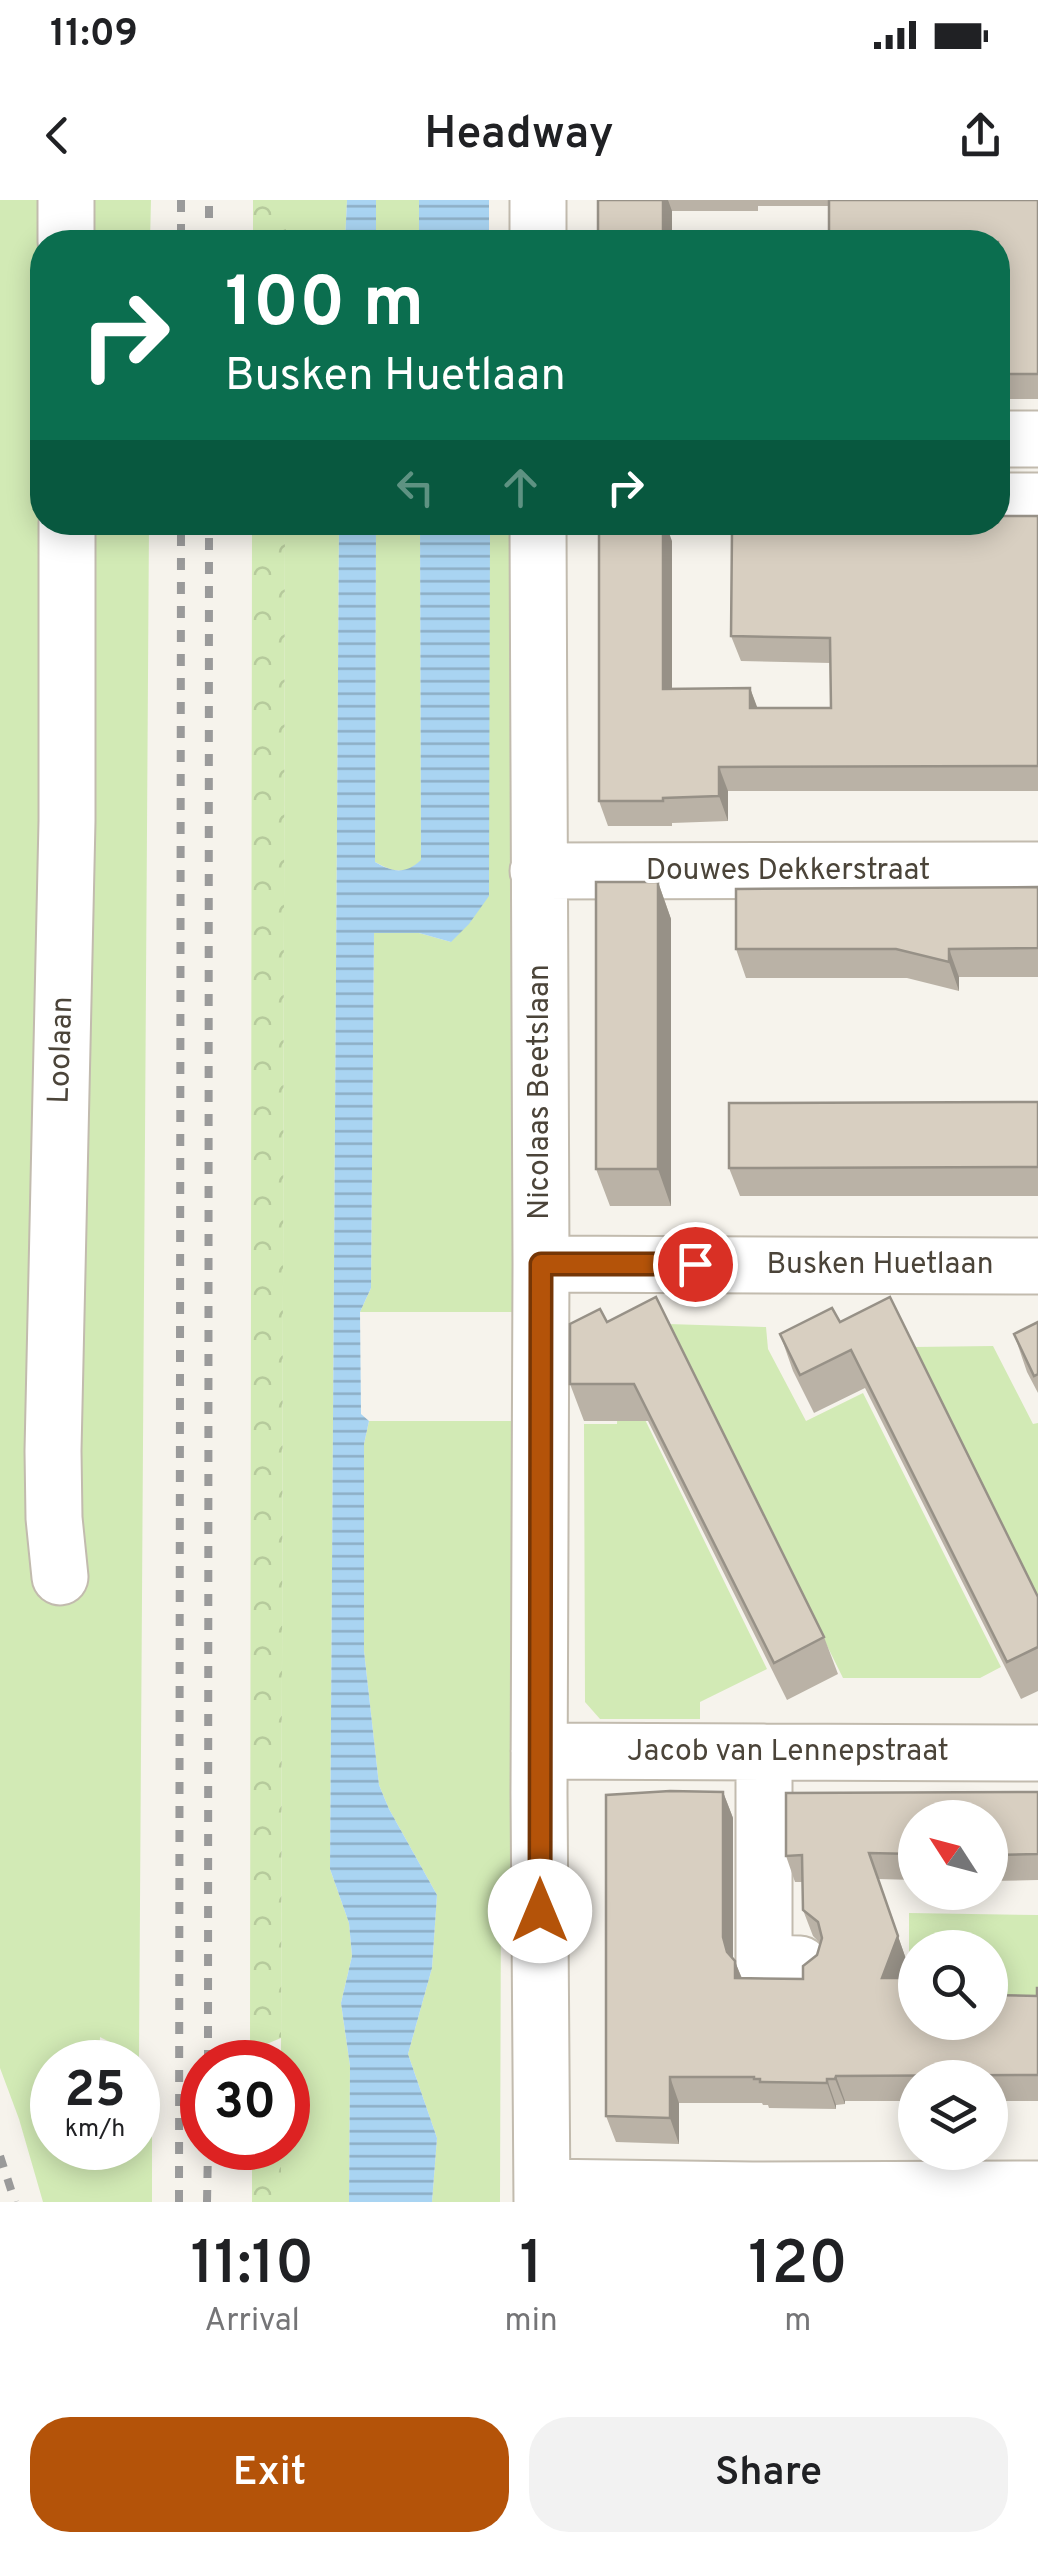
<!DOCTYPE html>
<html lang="en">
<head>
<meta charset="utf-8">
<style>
	:root { --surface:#fff; --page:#f2f2f2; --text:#202124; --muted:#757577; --accent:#b45309 }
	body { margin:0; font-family:Overpass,sans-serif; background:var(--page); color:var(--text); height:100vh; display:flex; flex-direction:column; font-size:38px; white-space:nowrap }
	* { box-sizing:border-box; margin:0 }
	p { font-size:32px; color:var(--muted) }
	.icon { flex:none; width:55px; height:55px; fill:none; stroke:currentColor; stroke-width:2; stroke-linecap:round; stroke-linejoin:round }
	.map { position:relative; height:2002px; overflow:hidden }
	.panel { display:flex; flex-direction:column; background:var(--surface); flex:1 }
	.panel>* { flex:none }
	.hud { position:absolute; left:30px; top:30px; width:980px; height:305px; border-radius:40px; box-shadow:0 5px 25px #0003; background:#0b6e4f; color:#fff; overflow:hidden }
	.needle { width:65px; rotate:306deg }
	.fabs { position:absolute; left:898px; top:1600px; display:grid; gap:20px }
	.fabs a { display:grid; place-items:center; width:110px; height:110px; border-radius:50%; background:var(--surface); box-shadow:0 5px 25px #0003; font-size:50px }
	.speed { position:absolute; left:30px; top:1840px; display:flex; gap:20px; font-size:50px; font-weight:700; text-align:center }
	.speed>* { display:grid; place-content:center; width:130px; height:130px; border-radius:50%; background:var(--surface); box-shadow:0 5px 25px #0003; line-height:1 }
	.speed small { font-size:25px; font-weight:400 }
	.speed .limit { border:15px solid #d22; background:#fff; color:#111 }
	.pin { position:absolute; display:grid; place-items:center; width:85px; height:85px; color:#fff; margin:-42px; border:5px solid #fff; border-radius:50%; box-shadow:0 2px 10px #0007 }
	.me { position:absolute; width:110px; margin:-55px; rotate:0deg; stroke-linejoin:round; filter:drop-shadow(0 0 8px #0008) }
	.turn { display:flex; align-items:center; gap:35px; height:210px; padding:0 30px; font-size:45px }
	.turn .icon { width:130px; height:130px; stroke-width:2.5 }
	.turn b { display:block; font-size:70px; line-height:85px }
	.lanes { display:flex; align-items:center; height:95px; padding:0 30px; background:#0003; justify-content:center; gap:50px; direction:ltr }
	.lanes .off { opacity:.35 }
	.eta { display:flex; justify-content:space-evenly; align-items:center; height:170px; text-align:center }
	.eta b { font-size:60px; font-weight:600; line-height:70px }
	.primary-button { display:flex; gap:20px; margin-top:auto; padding:20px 30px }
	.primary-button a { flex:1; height:115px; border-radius:40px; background:var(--accent); color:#fff; font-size:40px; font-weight:600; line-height:115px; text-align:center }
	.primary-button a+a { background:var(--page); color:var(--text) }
	.status { display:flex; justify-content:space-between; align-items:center; height:70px; padding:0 50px; background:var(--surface); direction:ltr }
	.status svg { height:28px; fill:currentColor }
	header { display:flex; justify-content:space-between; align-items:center; height:130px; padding:0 30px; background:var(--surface); font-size:45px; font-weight:600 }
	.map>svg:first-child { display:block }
	.green { fill:#d2eab5 }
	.forest { fill:url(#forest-crowns) }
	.water { fill:url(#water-rules) }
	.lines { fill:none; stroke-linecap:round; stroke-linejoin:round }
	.minor-casing { stroke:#c2bbae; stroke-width:59 }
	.minor { stroke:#fff; stroke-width:55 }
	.rail { stroke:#9a9a9a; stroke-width:8; stroke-dasharray:12 12; stroke-linecap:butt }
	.wall { fill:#bab2a6 }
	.shaded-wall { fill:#979187 }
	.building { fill:#d8cfc1; stroke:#979187; stroke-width:2.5 }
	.route-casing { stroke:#753606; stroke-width:25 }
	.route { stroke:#b45309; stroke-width:18 }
	.labels { text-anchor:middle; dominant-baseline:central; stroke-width:8; stroke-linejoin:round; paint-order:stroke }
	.street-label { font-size:30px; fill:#4b4439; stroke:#fff }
</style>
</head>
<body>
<div class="status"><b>11:09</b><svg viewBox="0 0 49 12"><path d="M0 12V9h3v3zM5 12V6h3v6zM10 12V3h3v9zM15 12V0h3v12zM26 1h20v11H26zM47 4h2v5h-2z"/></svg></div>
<header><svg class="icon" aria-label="back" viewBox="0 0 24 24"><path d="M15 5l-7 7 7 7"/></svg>Headway<svg class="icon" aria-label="share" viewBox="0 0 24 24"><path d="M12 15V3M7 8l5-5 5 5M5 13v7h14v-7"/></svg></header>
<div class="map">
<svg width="1038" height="2002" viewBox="0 0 1038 2002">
	<defs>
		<pattern id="forest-crowns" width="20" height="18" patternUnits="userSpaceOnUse" patternTransform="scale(2.5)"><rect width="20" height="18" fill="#d2eab5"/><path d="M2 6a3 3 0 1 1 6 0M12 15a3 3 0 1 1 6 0" fill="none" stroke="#b6ca9c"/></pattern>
		<pattern id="water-rules" width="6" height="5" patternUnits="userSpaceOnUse" patternTransform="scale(2.5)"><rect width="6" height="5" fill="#a9d4f2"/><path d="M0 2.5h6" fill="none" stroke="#8caec5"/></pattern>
	</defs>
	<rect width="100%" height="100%" fill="#f6f3ec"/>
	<path class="green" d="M 0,0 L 55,0 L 42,42 L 42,322 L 149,323 L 139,1857 L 100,1837 L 99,1862 L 52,1862 L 52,1948 L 138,1948 L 138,1887 L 152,1882 L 152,2002 L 43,2002 L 19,1919 L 0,1868 Z
		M 81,0 L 151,0 L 150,42 L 81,42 Z
		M 286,0 L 347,0 L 345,42 L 286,42 Z
		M 376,0 L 419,0 L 419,42 L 376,42 Z
		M 339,322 L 330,1669 L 349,1723 L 352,1756 L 341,1803 L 350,1866 L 349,2002 L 281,2002 L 281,1948 L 288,1948 L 288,1862 L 281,1862 L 285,323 Z
		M 376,323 L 420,323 L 421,661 C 405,675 393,672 375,662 Z
		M 473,323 L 488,323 L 505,334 L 525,338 L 526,1112 L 360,1112 L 371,1088 L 374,733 L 419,733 L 451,742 L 479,329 Z
		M 668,1124 L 766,1127 L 768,1149 L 806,1221 L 863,1193 L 1001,1467 L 980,1478 L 843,1478 Z
		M 993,1146 L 1033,1224 L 1038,1223 L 1038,1398 L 914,1147 Z
		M 631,1191 L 767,1469 L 700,1502 L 700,1519 L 600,1519 L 585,1502 L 584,1224 L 617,1224 L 618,1196 Z
		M 369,1221 L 527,1221 L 527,1673 L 501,1687 L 500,2002 L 432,2002 L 437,1938 L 408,1854 L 432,1768 L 437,1695 L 389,1609 L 379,1585 L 364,1451 L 364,1244 Z
		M 909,1713 L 1038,1715 L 1038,1799 L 990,1799 L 990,1748 L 915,1748 L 915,1799 L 909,1799 Z"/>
	<path class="forest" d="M 253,0 L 286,0 L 286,42 L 253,42 Z
		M 285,323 L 281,1838 L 250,1851 L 252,323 Z
		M 252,1948 L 281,1948 L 281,2002 L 252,2002 Z"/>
	<path class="water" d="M 347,0 L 376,0 L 376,42 L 345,42 Z
		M 419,0 L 489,0 L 489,42 L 419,42 Z
		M 339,323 L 376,323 L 375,662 C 392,672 405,675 421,660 L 420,323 L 473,323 L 490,335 L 489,696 L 469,724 L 451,742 L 419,733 L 374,733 L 371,1088 L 360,1112 L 361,1214 L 369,1221 L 364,1244 L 364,1451 L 379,1585 L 389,1609 L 437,1695 L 432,1768 L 408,1854 L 437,1938 L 432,2002 L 349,2002 L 350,1866 L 341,1803 L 352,1756 L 349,1723 L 330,1669 Z"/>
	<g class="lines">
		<defs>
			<path id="minor" d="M 66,0 L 66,42
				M 538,42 L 538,0
				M 998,239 L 1038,239
				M 998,301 L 1038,301
				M 538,322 L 541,1064 L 539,1593 L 542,2002
				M 538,671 L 1038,670
				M 541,1064 L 1038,1066
				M 60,1377 L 54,1318 L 53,1251 L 67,621 L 67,322
				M 539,1551 L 1038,1553
				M 764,1552 L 764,1763 L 800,1764
				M 542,1987 L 752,1990 L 1038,1989"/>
		</defs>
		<use href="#minor" class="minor-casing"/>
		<use href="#minor" class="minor"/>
		<path class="rail" d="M 181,0 L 181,42
			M 209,42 L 209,0
			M 208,1862 L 209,322
			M 0,1956 L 15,2002
			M 179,2002 L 181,322
			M 207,2002 L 208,1948"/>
	</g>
	<path class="wall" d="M 598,0 L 1038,0 L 1038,199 L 998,199 L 998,42 L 829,6 L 758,6 L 758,11 L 672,11 L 672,42 L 598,42 Z
		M 1038,316 L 1038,591 L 728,591 L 728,621 L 672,623 L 672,626 L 608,626 L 599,601 L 672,341 L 672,489 L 750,488 L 757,508 L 831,508 L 831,463 L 741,461 L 731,436 L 767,330 Z
		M 658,682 L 671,719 L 671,1006 L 610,1006 L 596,969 Z
		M 1038,687 L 1038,777 L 959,777 L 959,791 L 907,778 L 746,778 L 736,749 Z
		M 1038,902 L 1038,996 L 740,996 L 729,968 Z
		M 607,1122 L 824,1437 L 838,1474 L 787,1500 L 648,1221 L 584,1221 L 570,1184 Z
		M 840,1122 L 1038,1397 L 1038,1491 L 1021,1499 L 865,1188 L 814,1213 L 793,1171 L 780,1134 Z
		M 1038,1122 L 1038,1193 L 1027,1172 L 1014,1134 Z
		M 670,1591 L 723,1592 L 733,1618 L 733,1758 L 742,1778 L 803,1779 L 803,1766 L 817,1755 L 820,1743 L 813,1736 L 803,1710 L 802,1682 L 795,1682 L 786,1656 L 786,1593 L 1038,1592 L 1038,1680 L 990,1681 L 990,1618 L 915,1618 L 915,1680 L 878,1679 L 907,1762 L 901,1778 L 908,1794 L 915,1794 L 915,1822 L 990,1822 L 990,1795 L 1037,1796 L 1037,1788 L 1038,1788 L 1038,1901 L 990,1901 L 990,1878 L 915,1878 L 915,1901 L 845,1901 L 845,1904 L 836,1905 L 836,1909 L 769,1908 L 768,1905 L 763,1905 L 762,1903 L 679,1903 L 679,1944 L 616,1942 L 606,1916 L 606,1595 Z"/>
	<path class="shaded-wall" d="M 663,0 L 668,0 L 672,11 L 672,42 L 663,42 Z
		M 663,322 L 665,322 L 672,341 L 672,514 L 663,489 Z
		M 750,488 L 759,512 L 750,508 Z
		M 719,567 L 728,591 L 728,621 L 719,596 Z
		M 658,682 L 671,719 L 671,1006 L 658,969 Z
		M 949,749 L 959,777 L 959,791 L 949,762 Z
		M 723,1592 L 733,1618 L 733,1763 L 735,1761 L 745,1787 L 745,1804 L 723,1737 Z
		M 869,1653 L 907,1762 L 891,1804 L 882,1778 Z
		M 902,1778 L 911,1804 L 901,1794 Z
		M 836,1876 L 845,1901 L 845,1904 L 835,1879 Z
		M 670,1877 L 679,1903 L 679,1944 L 670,1918 Z
		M 827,1879 L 836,1905 L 836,1909 L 827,1883 Z"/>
	<path class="building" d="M 598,0 L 663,0 L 663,42 L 598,42 Z
		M 829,0 L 1038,0 L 1038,174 L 998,174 L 998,42 L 829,42 Z
		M 998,316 L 1038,316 L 1038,566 L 719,567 L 719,596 L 663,598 L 663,601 L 599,601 L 599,322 L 663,322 L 663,489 L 750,488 L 750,508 L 831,508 L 830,438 L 731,436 L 732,331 L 767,330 L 767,322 L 998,322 Z
		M 596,682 L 658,682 L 658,969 L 596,969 Z
		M 1038,687 L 1038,748 L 949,749 L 949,762 L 896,749 L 736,749 L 736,689 Z
		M 1038,902 L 1038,967 L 729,968 L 729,903 Z
		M 656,1097 L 824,1437 L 774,1463 L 634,1184 L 570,1184 L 570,1124 L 600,1109 L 607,1122 Z
		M 890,1097 L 1038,1397 L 1038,1447 L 1007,1462 L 851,1150 L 800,1175 L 780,1134 L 832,1108 L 840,1122 Z
		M 1038,1122 L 1038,1174 L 1034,1176 L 1014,1134 Z
		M 670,1591 L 723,1592 L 723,1737 L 727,1752 L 735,1761 L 735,1778 L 803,1779 L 803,1766 L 817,1755 L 822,1738 L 818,1722 L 803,1710 L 802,1655 L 786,1656 L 786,1593 L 1038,1592 L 1038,1654 L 990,1655 L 990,1618 L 915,1618 L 915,1654 L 869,1653 L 898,1736 L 882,1778 L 902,1778 L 901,1794 L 915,1794 L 915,1822 L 990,1822 L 990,1795 L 1037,1796 L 1037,1788 L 1038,1788 L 1038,1875 L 836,1876 L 835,1879 L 827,1879 L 827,1883 L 760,1882 L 760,1879 L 754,1879 L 754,1877 L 670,1877 L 670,1918 L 606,1916 L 606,1595 Z"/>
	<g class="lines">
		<defs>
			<path id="route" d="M 540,1711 L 541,1064 L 695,1064"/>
		</defs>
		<use href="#route" class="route-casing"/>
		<use href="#route" class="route"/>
	</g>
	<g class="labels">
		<g class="street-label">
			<text x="788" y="671">Douwes Dekkerstraat</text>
			<text transform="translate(62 850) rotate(-88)">Loolaan</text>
			<text transform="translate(540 892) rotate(-90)">Nicolaas Beetslaan</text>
			<text x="880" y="1065">Busken Huetlaan</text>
			<text x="788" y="1552">Jacob van Lennepstraat</text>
		</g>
	</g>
</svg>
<div class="fabs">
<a><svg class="needle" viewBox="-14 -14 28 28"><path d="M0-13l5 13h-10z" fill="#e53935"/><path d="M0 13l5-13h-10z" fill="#757577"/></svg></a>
<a><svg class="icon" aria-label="search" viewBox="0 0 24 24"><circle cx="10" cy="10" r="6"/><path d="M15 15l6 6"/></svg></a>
<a><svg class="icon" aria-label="layers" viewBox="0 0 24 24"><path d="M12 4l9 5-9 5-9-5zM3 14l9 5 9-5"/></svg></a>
</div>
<div class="speed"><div>25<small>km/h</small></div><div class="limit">30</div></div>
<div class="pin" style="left:695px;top:1064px;background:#d93025"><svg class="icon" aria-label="arrive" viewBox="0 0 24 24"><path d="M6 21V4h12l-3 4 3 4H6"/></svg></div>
<svg class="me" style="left:540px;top:1711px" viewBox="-20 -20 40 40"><circle r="19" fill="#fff"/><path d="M0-13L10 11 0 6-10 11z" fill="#b45309"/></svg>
<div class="hud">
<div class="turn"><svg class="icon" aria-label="right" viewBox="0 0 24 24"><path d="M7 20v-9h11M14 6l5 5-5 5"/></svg><div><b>100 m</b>Busken Huetlaan</div></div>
<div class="lanes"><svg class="icon off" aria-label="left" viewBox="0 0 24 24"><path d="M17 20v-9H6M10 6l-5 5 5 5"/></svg><svg class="icon off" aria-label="ahead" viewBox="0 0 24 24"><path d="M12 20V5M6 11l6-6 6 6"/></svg><svg class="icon" aria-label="right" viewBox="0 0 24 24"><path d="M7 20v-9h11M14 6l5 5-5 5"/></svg></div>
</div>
</div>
<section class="panel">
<div class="eta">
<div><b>11:10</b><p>Arrival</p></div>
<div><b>1</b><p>min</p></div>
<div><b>120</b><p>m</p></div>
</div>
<div class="primary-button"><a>Exit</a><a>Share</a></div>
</section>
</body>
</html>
